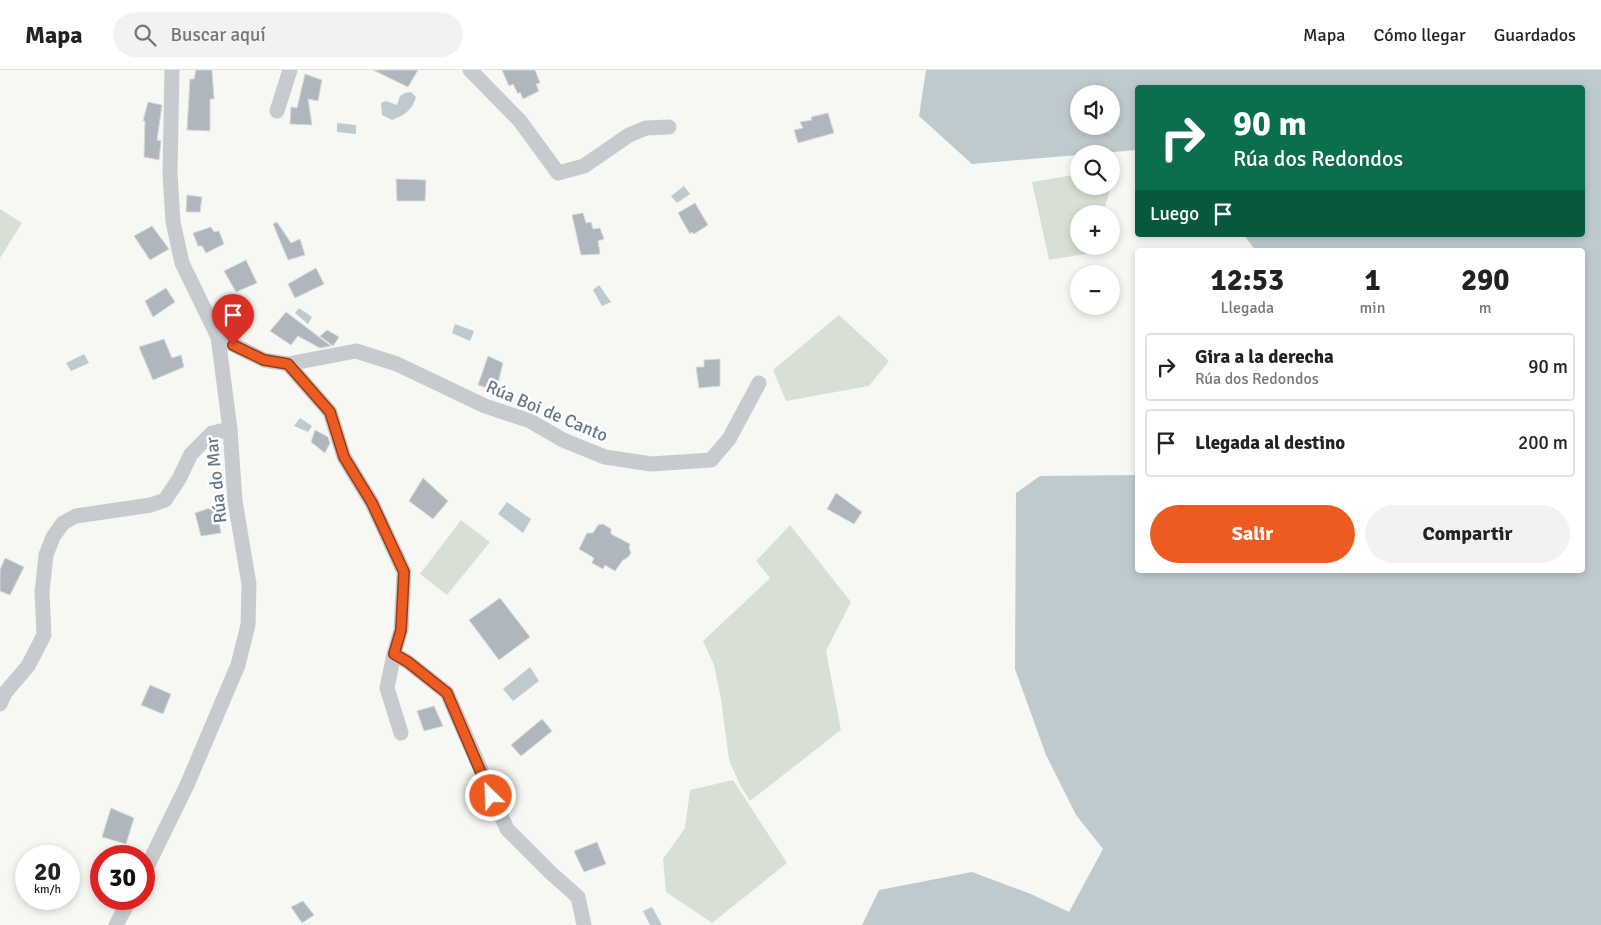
<!DOCTYPE html>
<html lang="es">
<head>
<meta charset="utf-8">
<style>
	:root { --surface:#fff; --page:#f2f2f2; --text:#222; --muted:#767676; --line:#e0e0e0; --accent:#ec5c20 }
	body { margin:0; font-family:Signika,sans-serif; background:var(--page); color:var(--text); height:100vh; display:flex; flex-direction:column; font-size:19px; white-space:nowrap }
	* { box-sizing:border-box; margin:0 }
	p { font-size:16px; color:var(--muted) }
	.icon { flex:none; width:28px; height:28px; fill:none; stroke:currentColor; stroke-width:2; stroke-linecap:round; stroke-linejoin:round }
	.map { position:relative; flex:1; overflow:hidden }
	.side { position:absolute; left:1135px; top:178px; width:450px; height:325px; display:flex; flex-direction:column; background:var(--surface); border-radius:5px; box-shadow:0 2px 8px #0003 }
	.side>* { flex:none }
	.hud { position:absolute; left:1135px; top:15px; width:450px; height:152px; border-radius:5px; box-shadow:0 2px 8px #0003; background:#0b6e4f; color:#fff; overflow:hidden }
	.buttons { position:absolute; left:1070px; top:15px; display:grid; gap:10px }
	.buttons a { display:grid; place-items:center; width:50px; height:50px; border-radius:50%; background:var(--surface); box-shadow:0 2px 8px #0003; font-size:25px }
	.speed { position:absolute; left:15px; top:775px; display:flex; gap:10px; font-size:25px; font-weight:700; text-align:center }
	.speed>* { display:grid; place-content:center; width:65px; height:65px; border-radius:50%; background:var(--surface); box-shadow:0 2px 8px #0003; line-height:1 }
	.speed small { font-size:12px; font-weight:400 }
	.speed .limit { border:8px solid #d22; background:#fff; color:#111 }
	.pin { position:absolute; display:grid; place-items:center; width:42px; height:42px; color:#fff; margin:-51px -21px; border-radius:50% 50% 50% 0; rotate:-45deg; box-shadow:0 0 5px #0007 }
	.pin .icon { rotate:45deg }
	.me { position:absolute; width:55px; margin:-28px; rotate:336deg; stroke-linejoin:round; filter:drop-shadow(0 0 4px #0008) }
	.turn { display:flex; align-items:center; gap:18px; height:105px; padding:0 15px; font-size:22px }
	.turn .icon { width:65px; height:65px; stroke-width:2.5 }
	.turn b { display:block; font-size:35px; line-height:42px }
	.then { display:flex; align-items:center; height:48px; padding:0 15px; background:#0003; gap:10px; font-size:19px }
	.eta { display:flex; justify-content:space-evenly; align-items:center; height:85px; text-align:center }
	.eta b { font-size:30px; font-weight:700; line-height:35px }
	.primary-button { display:flex; gap:10px; margin-top:auto; padding:10px 15px }
	.primary-button a { flex:1; height:58px; border-radius:30px; background:var(--accent); color:#fff; font-size:20px; font-weight:700; line-height:58px; text-align:center }
	.primary-button a+a { background:var(--page); color:var(--text) }
	ul { padding:0; list-style:none }
	li { display:flex; align-items:center; gap:15px; height:68px; margin:0 10px 8px; padding:0 5px; border:2px solid var(--line); border-radius:5px }
	li div { flex:1 }
	li b { display:block; font-size:19px }
	li em { font-style:normal }
	header { display:flex; align-items:center; gap:30px; box-sizing:border-box; height:70px; padding:0 25px; background:var(--surface); border-bottom:1px solid var(--line) }
	header strong { font-size:24px }
	nav { display:flex; gap:28px; margin-inline-start:auto; font-size:18px }
	.search { width:350px; height:45px; background:var(--page); display:flex; align-items:center; gap:12px; box-sizing:border-box; padding:0 18px; border-radius:28px; color:var(--muted); font-size:19px }
	.map>svg:first-child { display:block }
	.green { fill:#d8e0d5 }
	.water { fill:#bfcace; fill-rule:evenodd }
	.building { fill:#afb6bd; stroke:#d9d9d7 }
	.lines { fill:none; stroke-linecap:round; stroke-linejoin:round }
	.street { stroke:#c7cbce; stroke-width:15 }
	.route-casing { stroke:#993c15; stroke-width:12 }
	.route { stroke:#ec5c20; stroke-width:9 }
	.labels { text-anchor:middle; dominant-baseline:central; stroke-width:5; stroke-linejoin:round; paint-order:stroke }
	.street-label { font-size:18px; fill:#657687; stroke:#fff }
</style>
</head>
<body>
<header>
<strong>Mapa</strong>
<div class="search"><svg class="icon" aria-label="search" viewBox="0 0 24 24"><circle cx="10" cy="10" r="6"/><path d="M15 15l6 6"/></svg>Buscar aquí</div>
<nav><a>Mapa</a><a>Cómo llegar</a><a>Guardados</a></nav>
</header>
<div class="map">
<svg width="1601" height="855" viewBox="0 0 1601 855">
	<rect width="100%" height="100%" fill="#f7f8f4"/>
	<path class="green" d="M 1079,104 L 1079,116 L 1111,116 L 1103,144 L 1079,144 L 1079,176 L 1093,176 L 1091,183 L 1049,190 L 1032,112 Z
		M 0,139 L 22,153 L 0,188 Z
		M 839,245 L 889,291 L 869,316 L 786,331 L 773,300 Z
		M 461,450 L 490,472 L 447,525 L 420,504 Z
		M 790,455 L 851,532 L 826,581 L 841,660 L 750,731 L 740,715 L 729,690 L 721,629 L 714,595 L 703,571 L 770,508 L 756,491 Z
		M 733,710 L 787,793 L 712,853 L 666,822 L 663,789 L 685,758 L 690,720 Z"/>
	<path class="water" d="M 926,0 L 1601,0 L 1601,855 L 862,855 L 879,820 L 972,802 L 1031,824 L 1069,842 L 1103,779 L 1076,745 L 1046,685 L 1015,599 L 1016,423 L 1040,406 L 1137,405 L 1138,500 L 1582,500 L 1582,180 L 1255,180 L 1244,165 L 1582,165 L 1582,18 L 1138,18 L 1137,80 L 972,94 L 919,46 ZM 1079,24 L 1111,24 L 1111,56 L 1079,56 Z
		M 411,22 L 416,27 C 412,40 405,45 392,50 L 382,45 L 381,33 L 386,31 L 397,35 L 400,26 L 405,23 Z
		M 337,53 L 356,55 L 356,64 L 337,62 Z
		M 684,116 L 690,124 L 677,133 L 671,126 Z
		M 599,215 L 611,232 L 602,236 L 593,220 Z
		M 299,238 L 312,247 L 308,254 L 295,243 Z
		M 455,254 L 474,261 L 470,271 L 452,263 Z
		M 84,284 L 89,293 L 71,301 L 66,293 Z
		M 300,348 L 312,356 L 308,362 L 294,356 Z
		M 507,432 L 531,449 L 523,463 L 498,444 Z
		M 530,597 L 539,611 L 513,631 L 503,619 Z
		M 652,837 L 662,855 L 650,855 L 643,841 Z"/>
	<path class="building" d="M 196,0 L 212,0 L 214,29 L 210,29 L 210,61 L 187,60 L 190,9 L 194,9 Z
		M 373,0 L 418,0 L 408,17 Z
		M 502,0 L 535,0 L 540,13 L 536,14 L 539,21 L 523,29 L 520,22 L 518,24 L 513,14 L 509,16 Z
		M 305,4 L 322,10 L 318,31 L 308,29 L 312,55 L 290,54 L 291,37 L 297,38 Z
		M 148,32 L 162,35 L 157,70 L 161,71 L 159,90 L 144,87 L 145,51 L 143,51 Z
		M 828,43 L 834,63 L 798,73 L 794,60 L 803,58 L 800,52 L 812,50 L 811,47 Z
		M 396,109 L 426,110 L 425,131 L 397,131 Z
		M 187,125 L 202,127 L 200,142 L 186,142 Z
		M 695,133 L 708,155 L 694,164 L 692,162 L 690,164 L 678,143 Z
		M 583,143 L 586,153 L 591,152 L 593,159 L 600,158 L 604,169 L 598,171 L 600,184 L 581,185 L 572,145 Z
		M 277,152 L 291,173 L 300,169 L 305,185 L 288,190 L 273,154 Z
		M 152,156 L 169,179 L 150,190 L 134,166 Z
		M 211,157 L 214,162 L 219,161 L 224,174 L 206,183 L 202,176 L 198,176 L 193,163 Z
		M 246,190 L 257,213 L 236,222 L 224,201 Z
		M 316,198 L 324,214 L 295,228 L 288,214 Z
		M 166,218 L 175,232 L 153,247 L 145,231 Z
		M 286,242 L 331,276 L 320,278 L 298,266 L 291,275 L 270,261 Z
		M 327,260 L 339,267 L 333,276 L 320,266 Z
		M 164,269 L 172,288 L 181,285 L 184,297 L 153,310 L 139,277 Z
		M 488,286 L 503,293 L 496,321 L 478,315 Z
		M 720,289 L 720,316 L 699,318 L 696,297 L 704,297 L 704,290 Z
		M 315,360 L 328,367 L 330,373 L 325,383 L 311,372 Z
		M 423,408 L 448,431 L 433,449 L 409,431 Z
		M 836,423 L 862,442 L 854,454 L 827,439 Z
		M 216,436 L 221,463 L 201,466 L 195,443 Z
		M 603,454 L 611,459 L 611,464 L 630,474 L 629,478 L 631,483 L 627,488 L 623,490 L 615,501 L 605,495 L 603,499 L 592,493 L 594,488 L 579,479 L 587,463 L 593,463 L 598,455 Z
		M 5,488 L 24,497 L 10,525 L 0,521 L 0,500 Z
		M 500,528 L 530,567 L 499,590 L 469,550 Z
		M 150,615 L 171,624 L 163,644 L 141,635 Z
		M 434,636 L 443,656 L 424,661 L 417,641 Z
		M 542,649 L 552,661 L 521,686 L 511,675 Z
		M 111,738 L 134,748 L 126,774 L 102,767 Z
		M 597,772 L 606,794 L 584,802 L 574,781 Z
		M 303,831 L 314,845 L 302,853 L 291,837 Z"/>
	<g class="lines">
		<path class="street" d="M 470,0 L 520,51 L 558,103 L 584,96 L 629,65 L 646,58 L 669,57
			M 277,41 L 290,0
			M 218,267 L 264,290 L 288,294 L 330,342 L 344,387 L 372,433 L 404,502 L 401,560 L 394,584 L 408,592 L 447,623 L 507,759 L 551,803 L 578,827 L 584,855
			M 288,294 L 356,281 L 397,294 L 485,336 L 530,351 L 563,370 L 605,387 L 651,394 L 711,390 L 729,369 L 759,313
			M 394,584 L 387,618 L 401,663
			M 0,634 L 5,623 L 28,596 L 44,565 L 42,522 L 46,485 L 53,467 L 63,453 L 76,446 L 151,435 L 165,430 L 179,409 L 191,384 L 212,363 L 230,359
			M 144,803 L 187,715 L 238,595 L 248,555 L 249,514 L 235,431 L 230,359 L 218,267 L 182,193 L 173,152 L 170,103 L 172,0
			M 116,855 L 130,829"/>
	</g>
	<g class="lines">
		<defs>
			<path id="route" d="M 233,275 L 264,290 L 288,294 L 330,342 L 344,387 L 372,433 L 404,502 L 401,560 L 394,584 L 408,592 L 447,623 L 491,726"/>
		</defs>
		<use href="#route" class="route-casing"/>
		<use href="#route" class="route"/>
	</g>
	<g class="labels">
		<g class="street-label">
			<text transform="translate(547 341) rotate(23)">Rúa Boi de Canto</text>
			<text transform="translate(216 410) rotate(-96)">Rúa do Mar</text>
		</g>
	</g>
</svg>
<div class="buttons">
<a><svg class="icon" aria-label="sound" viewBox="0 0 24 24"><path d="M4 9h4l5-4v14l-5-4H4zM17 9q2 3 0 6"/></svg></a>
<a><svg class="icon" aria-label="search" viewBox="0 0 24 24"><circle cx="10" cy="10" r="6"/><path d="M15 15l6 6"/></svg></a>
<a>+</a>
<a>−</a>
</div>
<div class="speed"><div>20<small>km/h</small></div><div class="limit">30</div></div>
<div class="pin" style="left:233px;top:275px;background:#d93025"><svg class="icon" aria-label="arrive" viewBox="0 0 24 24"><path d="M6 21V4h12l-3 4 3 4H6"/></svg></div>
<svg class="me" style="left:491px;top:726px" viewBox="-20 -20 40 40"><circle r="17" fill="#ec5c20" stroke="#fff" stroke-width="3"/><path d="M0-11L8 9 0 5-8 9z" fill="#fff"/></svg>
<div class="hud">
<div class="turn"><svg class="icon" aria-label="right" viewBox="0 0 24 24"><path d="M7 20v-9h11M14 6l5 5-5 5"/></svg><div><b>90 m</b>Rúa dos Redondos</div></div>
<div class="then">Luego<svg class="icon" aria-label="arrive" viewBox="0 0 24 24"><path d="M6 21V4h12l-3 4 3 4H6"/></svg></div>
</div>
<section class="side">
<div class="eta">
<div><b>12:53</b><p>Llegada</p></div>
<div><b>1</b><p>min</p></div>
<div><b>290</b><p>m</p></div>
</div>
<ul>
<li><svg class="icon" aria-label="right" viewBox="0 0 24 24"><path d="M7 20v-9h11M14 6l5 5-5 5"/></svg><div><b>Gira a la derecha</b><p>Rúa dos Redondos</p></div><em>90 m</em></li>
<li><svg class="icon" aria-label="arrive" viewBox="0 0 24 24"><path d="M6 21V4h12l-3 4 3 4H6"/></svg><div><b>Llegada al destino</b></div><em>200 m</em></li>
</ul>
<div class="primary-button"><a>Salir</a><a>Compartir</a></div>
</section>
</div>
</body>
</html>
